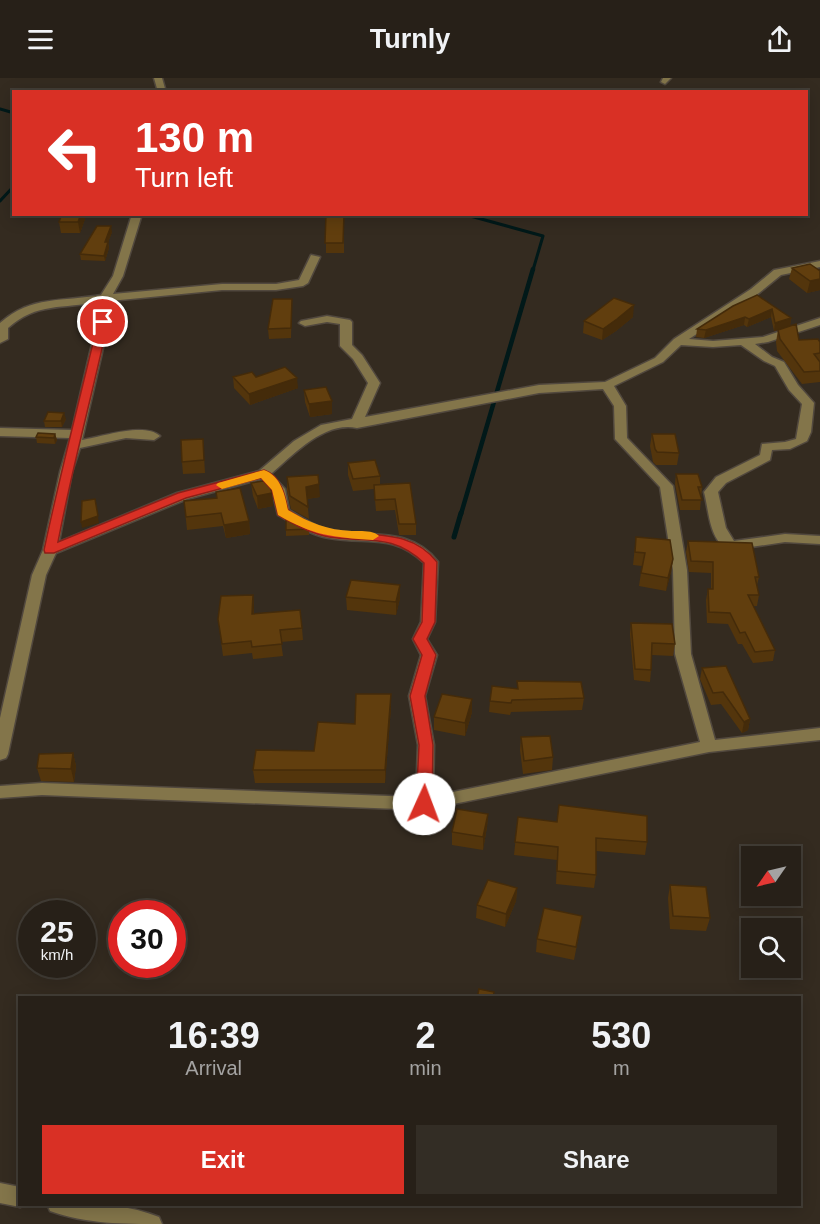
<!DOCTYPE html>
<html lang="en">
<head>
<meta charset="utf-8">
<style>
	:root { --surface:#272018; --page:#332d25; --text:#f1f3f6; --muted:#a4a3a2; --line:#433e37; --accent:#d93025 }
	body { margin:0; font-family:Helvetica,sans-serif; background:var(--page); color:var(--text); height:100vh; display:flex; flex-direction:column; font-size:22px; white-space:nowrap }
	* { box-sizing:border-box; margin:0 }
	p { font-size:20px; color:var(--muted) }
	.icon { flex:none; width:33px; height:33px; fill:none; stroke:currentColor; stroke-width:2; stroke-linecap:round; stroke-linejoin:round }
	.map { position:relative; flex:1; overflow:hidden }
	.sheet { position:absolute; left:18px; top:918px; width:783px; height:210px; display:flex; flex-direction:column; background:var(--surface); border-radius:0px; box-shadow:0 3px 15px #0003,0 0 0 2px var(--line) }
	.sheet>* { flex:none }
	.top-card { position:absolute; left:12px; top:12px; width:796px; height:126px; border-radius:0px; box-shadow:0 3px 15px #0003,0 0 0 2px var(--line); background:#d93025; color:#fff; overflow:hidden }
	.needle { width:39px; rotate:236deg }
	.controls { position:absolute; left:741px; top:768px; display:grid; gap:12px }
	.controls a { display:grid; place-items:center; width:60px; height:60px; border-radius:0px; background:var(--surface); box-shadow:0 3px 15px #0003,0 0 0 2px var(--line); font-size:30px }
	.speed { position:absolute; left:18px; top:822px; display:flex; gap:12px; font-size:30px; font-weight:700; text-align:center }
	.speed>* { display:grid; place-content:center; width:78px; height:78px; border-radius:50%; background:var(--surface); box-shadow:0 3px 15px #0003,0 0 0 2px var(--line); line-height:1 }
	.speed small { font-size:15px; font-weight:400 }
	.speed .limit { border:9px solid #d22; background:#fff; color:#111 }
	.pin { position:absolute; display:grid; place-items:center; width:51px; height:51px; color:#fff; margin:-26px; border:3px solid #fff; border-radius:50%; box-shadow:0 2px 6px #0007 }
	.me { position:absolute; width:66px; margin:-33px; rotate:2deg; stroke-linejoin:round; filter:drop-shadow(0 0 4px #0008) }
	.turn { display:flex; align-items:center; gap:21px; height:126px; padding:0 24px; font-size:27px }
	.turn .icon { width:78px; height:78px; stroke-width:2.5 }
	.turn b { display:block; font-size:42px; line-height:51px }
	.eta { display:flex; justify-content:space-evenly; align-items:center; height:102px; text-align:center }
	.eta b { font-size:36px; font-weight:700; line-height:42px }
	.action { display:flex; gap:12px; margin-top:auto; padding:12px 24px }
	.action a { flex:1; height:69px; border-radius:0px; background:var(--accent); color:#fff; font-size:24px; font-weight:700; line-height:69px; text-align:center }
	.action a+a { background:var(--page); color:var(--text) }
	header { display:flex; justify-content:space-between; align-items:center; height:78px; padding:0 24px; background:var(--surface); font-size:27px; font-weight:700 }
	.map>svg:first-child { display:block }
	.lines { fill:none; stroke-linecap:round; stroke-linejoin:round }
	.stream-far2 { stroke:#011919; stroke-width:3 }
	.stream-far1 { stroke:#011919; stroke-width:4.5 }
	.stream { stroke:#011919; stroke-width:5 }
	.minor-casing { stroke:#51483e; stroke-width:3 }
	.minor { fill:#83754a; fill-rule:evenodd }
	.wall { fill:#53350c }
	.shaded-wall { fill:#442b0a }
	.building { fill:#613e0e; stroke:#442b0a; stroke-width:1.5 }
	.route { fill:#d93025; stroke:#8d1f18; stroke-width:1.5 }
	.slow { fill:#f59e0b }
</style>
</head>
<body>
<header><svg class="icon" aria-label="menu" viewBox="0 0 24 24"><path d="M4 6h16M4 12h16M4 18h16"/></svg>Turnly<svg class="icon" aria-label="share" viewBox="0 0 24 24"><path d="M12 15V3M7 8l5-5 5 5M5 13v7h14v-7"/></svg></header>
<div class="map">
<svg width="820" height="1146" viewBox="0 0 820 1146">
	<rect width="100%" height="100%" fill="#342b20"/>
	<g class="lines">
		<path class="stream-far2" d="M 0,31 L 14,35
			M 0,123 L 14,108
			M 463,136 L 543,158 L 533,192"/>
		<path class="stream-far1" d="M 461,436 L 533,191"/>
		<path class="stream" d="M 454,459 L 461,435"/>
		<defs>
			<path id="minor" d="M 154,0 L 162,0 L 166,14 L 158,14 Z
				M 663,0 L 671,0 L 665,6 L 661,4 Z
				M 132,136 L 142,136 L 123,198 L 113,216 L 222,206 L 276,206 L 299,202 L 311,177 L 320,179 L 308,205 L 303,208 L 276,212 L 222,212 L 110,223 L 109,244 L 82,362 C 102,359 144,344 160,358 L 154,362 L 126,360 L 80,370 L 72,394 L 59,464 L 177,415 L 259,393 L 294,363 L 321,347 L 352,341 L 368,305 L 353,281 L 340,268 L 340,246 L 327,244 L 305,248 L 299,245 L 301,243 L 327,238 L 350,242 L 352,244 L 352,267 L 362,277 L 380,305 L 365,339 L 539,307 L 605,304 L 655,280 L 674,261 L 751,211 L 774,192 L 820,183 L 820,189 L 781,197 L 759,215 L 689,261 L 713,263 L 763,259 L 820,240 L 820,247 L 768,264 L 755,266 L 772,279 L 784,284 L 798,307 L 814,325 L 811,354 L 807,363 L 790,371 L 772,372 L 770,382 L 726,405 L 718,414 L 726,450 L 734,463 L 785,456 L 820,458 L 820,466 L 785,464 L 731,472 C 709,466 709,432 704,414 L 716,399 L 760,377 L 762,366 L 785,364 L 796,361 L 802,326 L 789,312 L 775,288 L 764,283 L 741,267 L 713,269 L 681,267 L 663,284 L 614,308 L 626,328 L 627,360 L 673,408 L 687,492 L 691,576 L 715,662 L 820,650 L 820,662 L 709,674 L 424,732 L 42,717 L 0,720 L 0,708 L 42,705 L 416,719 L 418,667 L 409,618 L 421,577 L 413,561 L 421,544 L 424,485 C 392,455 368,467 329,460 C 311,457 294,446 278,437 L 272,412 L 261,401 L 187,421 L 56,475 L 46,497 L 8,676 L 6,680 L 0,682 L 0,640 L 32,497 L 43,472 L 60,394 L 70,360 L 0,358 L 0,350 L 72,352 L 97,244 L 99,224 C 63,231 37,224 8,250 L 8,261 L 0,265 L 0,245 C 32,217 62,224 101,217 L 113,198 ZM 603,311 L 614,328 L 615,361 L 660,409 L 673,492 L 675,576 L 700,664 L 433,718 L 434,667 L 425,618 L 437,577 L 427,561 L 435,544 L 438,484 C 411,448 369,460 331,452 C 316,449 302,440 289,432 L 285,411 L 271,396 C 293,377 324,343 357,350 L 539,315 Z
				M 0,1105 L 20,1109 L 20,1126 L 27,1126 L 20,1129 L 0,1125 Z
				M 47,1126 C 85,1126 123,1124 159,1139 L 162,1146 C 124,1146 86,1146 50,1133 Z"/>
		</defs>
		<use href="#minor" class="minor-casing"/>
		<use href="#minor" class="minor"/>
	</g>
	<path class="wall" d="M 62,136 L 84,136 L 85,141 L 80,155 L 61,155 L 59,144 Z
		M 310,136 L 344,136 L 344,175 L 326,175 L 326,140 L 311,139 Z
		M 112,154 L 108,164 L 109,170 L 105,183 L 81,182 L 80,176 Z
		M 792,190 L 820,201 L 820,212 L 807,215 L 789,201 Z
		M 757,217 L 791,240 L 790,248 L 774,253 L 771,239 L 747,249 L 744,247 L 704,260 L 696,259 L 697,251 Z
		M 292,221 L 291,260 L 269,261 L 268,251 Z
		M 633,239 L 616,253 L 602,262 L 583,255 L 584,243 Z
		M 778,252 L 799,262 L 820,264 L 820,304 L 802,306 L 777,273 L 776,264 Z
		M 233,299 L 256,299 L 298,310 L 250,327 L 234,310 Z
		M 304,312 L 332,336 L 310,339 L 305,324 Z
		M 66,341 L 62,349 L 45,349 L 44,343 Z
		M 55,356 L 57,362 L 55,366 L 37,365 L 36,359 Z
		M 652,356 L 679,375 L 677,387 L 656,387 L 653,384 L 650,368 Z
		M 203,361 L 205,395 L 183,396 L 182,384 Z
		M 348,385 L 380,398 L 380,406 L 410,405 L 416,446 L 416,457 L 399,457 L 395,432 L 376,433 L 374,411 L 353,413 L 348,397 Z
		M 676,396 L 702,409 L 700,432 L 680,432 L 675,406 Z
		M 287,399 L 320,419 L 307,421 L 309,441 L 291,431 L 287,412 Z
		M 251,405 L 272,415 L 273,428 L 258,431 L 253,418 Z
		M 216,414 L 249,443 L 250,456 L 226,460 L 223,448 L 187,452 L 184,423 L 216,420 Z
		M 309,450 L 309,457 L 286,458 L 286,452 Z
		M 636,459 L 673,481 L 671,494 L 666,513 L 639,508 L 642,488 L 633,487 Z
		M 688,463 L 759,499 L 757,507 L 759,517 L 757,528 L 753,528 L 775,572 L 773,583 L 753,585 L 742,566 L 738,566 L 728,546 L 707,545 L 706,522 L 708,511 L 711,511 L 711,495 L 689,494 L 686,474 Z
		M 253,517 L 254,536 L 302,550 L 303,562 L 281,564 L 283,578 L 253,581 L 252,575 L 223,578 L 218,541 Z
		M 346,519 L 400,520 L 396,537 L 347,532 Z
		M 631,545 L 675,566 L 673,578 L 652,577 L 651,592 L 650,604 L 634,602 L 630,556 Z
		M 702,590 L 750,641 L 748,652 L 742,655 L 721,626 L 711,627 L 700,601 Z
		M 517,603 L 584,620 L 582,632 L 511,634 L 510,637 L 489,634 L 490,623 L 517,610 Z
		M 391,616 L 391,629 L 385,705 L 255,705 L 253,692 L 314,673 L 355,646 Z
		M 472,621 L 472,634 L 465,658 L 434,652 L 434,639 Z
		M 521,659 L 553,679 L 552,692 L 523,696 L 520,672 Z
		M 73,675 L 76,688 L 74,704 L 41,703 L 37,690 Z
		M 488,736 L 487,749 L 483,772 L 452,767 L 452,754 Z
		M 518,739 L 647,764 L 645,777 L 596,773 L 596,797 L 594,810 L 556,806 L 557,782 L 514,777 Z
		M 670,807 L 710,840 L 706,853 L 670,851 L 668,820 Z
		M 517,810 L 516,823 L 505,849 L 476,840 L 477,827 Z
		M 580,851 L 574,882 L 536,874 L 537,861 Z"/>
	<path class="shaded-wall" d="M 81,136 L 84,136 L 85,141 L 80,155 L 78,144 Z
		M 111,148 L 112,154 L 106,170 L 105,164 Z
		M 108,164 L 109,170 L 105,183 L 104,178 Z
		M 820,201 L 820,212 L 807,215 L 810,203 Z
		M 634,227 L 633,239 L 616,253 L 602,262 L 603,251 Z
		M 772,231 L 771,239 L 747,249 L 749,241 Z
		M 745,239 L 744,247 L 704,260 L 706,252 Z
		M 791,240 L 790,248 L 774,253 L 775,245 Z
		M 297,300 L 298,310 L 250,327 L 249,316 Z
		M 332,323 L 332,336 L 310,339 L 309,326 Z
		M 64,335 L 66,341 L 62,349 L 61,343 Z
		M 55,356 L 57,362 L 55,366 L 54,360 Z
		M 319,406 L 320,419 L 307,421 L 306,409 Z
		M 272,415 L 273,428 L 258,431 L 257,418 Z
		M 95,421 L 99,445 L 82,450 L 81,444 Z
		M 249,443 L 250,456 L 226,460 L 224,447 Z
		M 673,481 L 671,494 L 666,513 L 668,500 Z
		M 400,507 L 400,520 L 396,537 L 396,524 Z
		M 253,517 L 254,529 L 253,548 L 252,536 Z
		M 391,616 L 391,629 L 385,705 L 385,692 Z
		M 472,621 L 472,634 L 465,658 L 465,645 Z
		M 750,641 L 748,652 L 742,655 L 744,644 Z
		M 73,675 L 76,688 L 74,704 L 71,691 Z
		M 488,736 L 487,749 L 483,772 L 483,759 Z
		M 517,810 L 516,823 L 505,849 L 506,836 Z"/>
	<path class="building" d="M 62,136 L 81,136 L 78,144 L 59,144 Z
		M 326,136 L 344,136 L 343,165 L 325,165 Z
		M 97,148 L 111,148 L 105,164 L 108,164 L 104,178 L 80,176 Z
		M 810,186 L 820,193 L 820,201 L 810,203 L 792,190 Z
		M 757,217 L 791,240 L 775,245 L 772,231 L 749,241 L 745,239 L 706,252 L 697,251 L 733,228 Z
		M 614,220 L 634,227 L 617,241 L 603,251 L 584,243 Z
		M 273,221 L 292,221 L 291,250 L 268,251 Z
		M 796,246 L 799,262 L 818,261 L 820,264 L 820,275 L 814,276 L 820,284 L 820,293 L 804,294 L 780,261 L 778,252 Z
		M 285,289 L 297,300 L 249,316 L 233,299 L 252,294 L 256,299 Z
		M 326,309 L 332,323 L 309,326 L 304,312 Z
		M 48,334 L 64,335 L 61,343 L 44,343 Z
		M 38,355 L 55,356 L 54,360 L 36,359 Z
		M 652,356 L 675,356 L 679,375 L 657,374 L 655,371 Z
		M 203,361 L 204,382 L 182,384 L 181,362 Z
		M 375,382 L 380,398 L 353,401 L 348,385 Z
		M 676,396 L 698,396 L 702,409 L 698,409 L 702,422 L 682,422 Z
		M 318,397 L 319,406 L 306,409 L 308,429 L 290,418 L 287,399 Z
		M 269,402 L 272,415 L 257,418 L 251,405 Z
		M 410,405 L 416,446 L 399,446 L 395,421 L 375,422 L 374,407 Z
		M 240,410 L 249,443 L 224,447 L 221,435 L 186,439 L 184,423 L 217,420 L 216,414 Z
		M 95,421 L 98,438 L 81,444 L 82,423 Z
		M 286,438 L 309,450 L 309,451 L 286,452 Z
		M 636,459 L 670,462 L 673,481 L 668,500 L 641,495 L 645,475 L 635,474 Z
		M 688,463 L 752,465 L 759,499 L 755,499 L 759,517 L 748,517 L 775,572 L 755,574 L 745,554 L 740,555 L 730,535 L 709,534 L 708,511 L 713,511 L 713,484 L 691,483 Z
		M 351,502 L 400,507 L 396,524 L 346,519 Z
		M 253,517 L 252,536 L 300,532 L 302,550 L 280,552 L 282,566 L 252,569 L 251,563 L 222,566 L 218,541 L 221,518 Z
		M 631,545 L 672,546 L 675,566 L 652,565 L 651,592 L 635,591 Z
		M 726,588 L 750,641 L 744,644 L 723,614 L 713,615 L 702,590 Z
		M 517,603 L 581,604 L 584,620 L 512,622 L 511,625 L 490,623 L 492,608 L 518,611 Z
		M 356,616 L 391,616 L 385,692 L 253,692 L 256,672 L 314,673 L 318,644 L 355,646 Z
		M 442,616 L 472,621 L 465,645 L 434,639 Z
		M 550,658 L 553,679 L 524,683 L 521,659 Z
		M 73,675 L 71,691 L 37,690 L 39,676 Z
		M 559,727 L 647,738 L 647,764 L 596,760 L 596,797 L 557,793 L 558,769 L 515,764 L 518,739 L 557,744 Z
		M 457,731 L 488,736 L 483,759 L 452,754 Z
		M 488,802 L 517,810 L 506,836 L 477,827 Z
		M 670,807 L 706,809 L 710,840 L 673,838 Z
		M 544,830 L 582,838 L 576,869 L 537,861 Z
		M 479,911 L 494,914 L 493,920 L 477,920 Z"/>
	<path class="route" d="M 103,241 L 108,244 C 92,318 72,390 58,464 L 178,415 L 264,392 C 281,398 285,417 288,432 C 301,440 315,449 330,452 C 368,460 410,449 437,484 L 435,544 L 427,561 L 436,577 L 425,618 L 433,667 L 432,726 L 429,730 L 419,730 L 416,726 L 419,667 L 410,618 L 422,577 L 413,561 L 422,544 L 424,485 C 392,455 368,465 329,459 C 311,456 294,446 278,437 L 272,412 L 261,400 L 186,420 L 54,475 L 45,475 L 44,472 C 60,396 80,320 98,244 Z"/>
	<path class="slow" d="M 264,392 C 281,398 285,417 288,432 C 310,445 327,452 352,453 C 361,453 373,452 379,458 L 373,462 C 332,459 314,458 278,437 L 272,412 L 261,400 L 222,411 L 216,407 L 218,405 Z"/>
</svg>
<div class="controls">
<a><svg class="needle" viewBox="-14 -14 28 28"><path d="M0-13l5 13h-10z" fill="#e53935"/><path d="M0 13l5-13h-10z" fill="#a4a3a2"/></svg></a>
<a><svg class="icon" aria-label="search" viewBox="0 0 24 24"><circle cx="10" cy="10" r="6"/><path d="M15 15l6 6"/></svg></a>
</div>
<div class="speed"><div>25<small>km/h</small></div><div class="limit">30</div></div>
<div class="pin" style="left:103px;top:244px;background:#d93025"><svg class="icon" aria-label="arrive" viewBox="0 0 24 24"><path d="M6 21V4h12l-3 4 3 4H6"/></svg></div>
<svg class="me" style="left:424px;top:726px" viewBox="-20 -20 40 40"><circle r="19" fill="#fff"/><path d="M0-13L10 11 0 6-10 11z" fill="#d93025"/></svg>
<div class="top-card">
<div class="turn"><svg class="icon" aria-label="left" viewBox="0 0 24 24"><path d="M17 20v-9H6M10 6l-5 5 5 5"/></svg><div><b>130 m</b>Turn left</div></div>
</div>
<section class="sheet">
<div class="eta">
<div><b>16:39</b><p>Arrival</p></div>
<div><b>2</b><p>min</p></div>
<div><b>530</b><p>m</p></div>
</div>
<div class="action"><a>Exit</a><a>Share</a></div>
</section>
</div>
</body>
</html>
